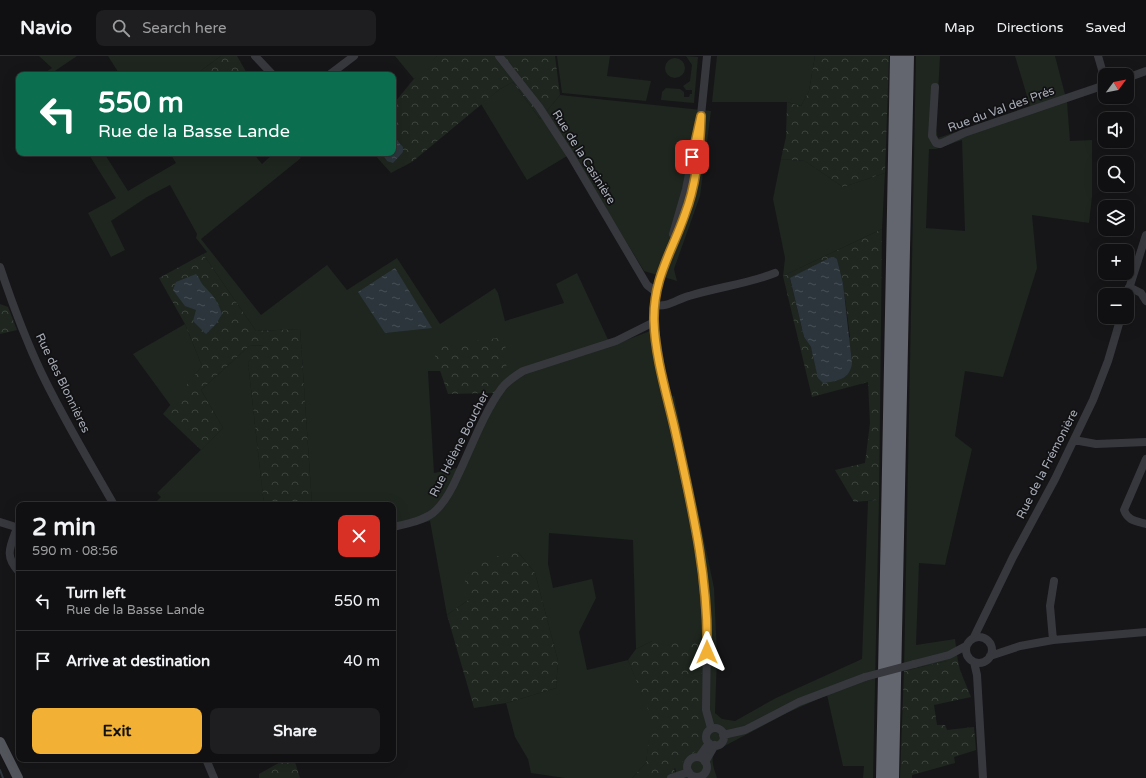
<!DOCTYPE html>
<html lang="en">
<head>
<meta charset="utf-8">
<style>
	:root { --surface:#101012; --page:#1e1e20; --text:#f1f3f6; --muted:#9c9d9f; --line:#303032; --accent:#f2b134 }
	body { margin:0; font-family:"Varela Round",sans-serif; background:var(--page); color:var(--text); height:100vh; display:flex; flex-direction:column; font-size:15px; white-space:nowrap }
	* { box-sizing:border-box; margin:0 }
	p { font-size:13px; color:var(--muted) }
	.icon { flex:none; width:22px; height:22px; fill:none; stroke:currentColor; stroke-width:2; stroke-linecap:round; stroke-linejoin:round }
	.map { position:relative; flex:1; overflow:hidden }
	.side { position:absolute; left:16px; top:446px; width:380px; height:260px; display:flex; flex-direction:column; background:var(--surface); border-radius:8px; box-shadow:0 4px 16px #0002,0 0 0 1px var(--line) }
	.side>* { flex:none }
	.top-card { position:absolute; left:16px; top:16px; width:380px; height:84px; border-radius:8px; box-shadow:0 4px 16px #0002,0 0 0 1px var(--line); background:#0b6e4f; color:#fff; overflow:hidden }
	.needle { width:26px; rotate:58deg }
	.fabs { position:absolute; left:1098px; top:12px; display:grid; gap:8px }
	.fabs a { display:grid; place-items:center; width:36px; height:36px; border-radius:8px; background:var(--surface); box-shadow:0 4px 16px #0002,0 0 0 1px var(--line); font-size:20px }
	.pin { position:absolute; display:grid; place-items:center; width:34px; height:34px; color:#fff; margin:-17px; border-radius:8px; box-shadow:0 2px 6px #0006 }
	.me { position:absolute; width:44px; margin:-22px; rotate:0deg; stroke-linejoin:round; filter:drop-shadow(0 0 3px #0008) }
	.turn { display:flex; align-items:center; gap:14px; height:84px; padding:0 16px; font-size:18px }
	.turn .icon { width:52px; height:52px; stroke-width:2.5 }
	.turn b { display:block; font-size:28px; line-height:34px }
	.round { display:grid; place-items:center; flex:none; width:42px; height:42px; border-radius:8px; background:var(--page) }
	.summary { display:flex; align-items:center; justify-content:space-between; height:68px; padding:0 16px }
	h1 { font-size:24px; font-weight:700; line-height:30px }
	.primary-button { display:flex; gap:8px; margin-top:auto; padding:8px 16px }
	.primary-button a { flex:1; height:46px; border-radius:8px; background:var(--accent); color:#111; font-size:16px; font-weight:700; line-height:46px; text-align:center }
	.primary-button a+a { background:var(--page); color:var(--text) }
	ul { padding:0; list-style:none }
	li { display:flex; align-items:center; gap:12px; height:60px; padding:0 16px; border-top:1px solid var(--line) }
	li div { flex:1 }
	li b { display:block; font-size:15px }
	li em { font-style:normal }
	header { display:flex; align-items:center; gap:24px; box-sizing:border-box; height:56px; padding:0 20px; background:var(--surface); border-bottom:1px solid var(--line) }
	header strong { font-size:19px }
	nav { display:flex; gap:22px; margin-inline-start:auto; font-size:14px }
	.search { width:280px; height:36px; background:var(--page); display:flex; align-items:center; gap:10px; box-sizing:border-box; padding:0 14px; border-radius:8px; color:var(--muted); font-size:15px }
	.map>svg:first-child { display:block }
	.grass { fill:#1e261f; fill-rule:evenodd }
	.forest { fill:url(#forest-crowns); fill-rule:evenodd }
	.water { fill:url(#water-ripples) }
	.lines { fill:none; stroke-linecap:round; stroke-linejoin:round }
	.stream { stroke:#2c353c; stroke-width:2 }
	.minor { stroke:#37383d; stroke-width:8 }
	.major { stroke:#53555c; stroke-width:10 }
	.highway { stroke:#63666e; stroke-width:12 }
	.minor-bridge { stroke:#37383d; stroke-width:8 }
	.route-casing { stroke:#9d7322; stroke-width:10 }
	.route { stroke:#f2b134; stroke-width:7 }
	.labels { text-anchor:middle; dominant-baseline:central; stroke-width:3.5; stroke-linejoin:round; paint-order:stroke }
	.street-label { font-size:12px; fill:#a8adb8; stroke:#111113 }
</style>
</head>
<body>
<header>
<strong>Navio</strong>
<div class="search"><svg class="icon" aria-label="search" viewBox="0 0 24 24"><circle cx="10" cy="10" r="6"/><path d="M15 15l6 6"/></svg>Search here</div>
<nav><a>Map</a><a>Directions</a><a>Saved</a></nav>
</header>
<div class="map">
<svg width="1146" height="722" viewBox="0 0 1146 722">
	<defs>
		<pattern id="forest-crowns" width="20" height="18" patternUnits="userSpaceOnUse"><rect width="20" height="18" fill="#1e261f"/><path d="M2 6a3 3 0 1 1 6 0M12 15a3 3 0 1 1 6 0" fill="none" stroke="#3c433d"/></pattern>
		<pattern id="water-ripples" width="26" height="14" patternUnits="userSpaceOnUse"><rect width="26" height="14" fill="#2c353c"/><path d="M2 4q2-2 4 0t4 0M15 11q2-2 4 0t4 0" fill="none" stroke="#485056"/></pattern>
	</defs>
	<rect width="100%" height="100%" fill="#161618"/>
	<path class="grass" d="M 39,0 L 77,0 L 52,17 L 53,19 L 41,19 L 52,12 Z
		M 108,0 L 221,0 L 195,19 L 120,19 Z
		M 395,0 L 437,0 L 414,23 Z
		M 557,0 L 610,0 L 607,20 L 651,25 L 646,45 L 562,37 Z
		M 686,0 L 698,1 L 694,47 L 661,44 L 662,36 L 666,32 L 680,33 L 684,36 L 684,41 L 689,41 L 690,38 L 692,38 L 692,34 L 686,34 L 683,30 L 690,25 L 692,9 Z
		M 717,0 L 815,0 L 809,35 L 801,50 L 787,46 L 712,46 Z
		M 916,0 L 940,0 L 936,74 L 938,82 L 1030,50 L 1015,0 L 1055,0 L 1067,46 L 1070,85 L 1092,84 L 1092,141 L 1089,167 L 1032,159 L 1037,212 L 1003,321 L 965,315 L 955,380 L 972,393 L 945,509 L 919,507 L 916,589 L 955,583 L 958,605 L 947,605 L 904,615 ZM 962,84 L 965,175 L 926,172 L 929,93 L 936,93 Z
		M665 12a10 10 0 1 1 20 0a10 10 0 1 1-20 0Z
		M 513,26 L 540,63 L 560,39 L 711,55 L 700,140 L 674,213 L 677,225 L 644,215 L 572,97 L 527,124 L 481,48 L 500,33 Z
		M 403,91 L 412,106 L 391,117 L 373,97 L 381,97 L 387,105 L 403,96 Z
		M 88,97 L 104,97 L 128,135 L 176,107 L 170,97 L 253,97 L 262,108 L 274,97 L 296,97 L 301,102 L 201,183 L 261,259 L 327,209 L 347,234 L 397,202 L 440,268 L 495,232 L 498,237 L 505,265 L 564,247 L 556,228 L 577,217 L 611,290 L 650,275 L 662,341 L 674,340 L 714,532 L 717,600 L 715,657 L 722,663 L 735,665 L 776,642 L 862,603 L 868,445 L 879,444 L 873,722 L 863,722 L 864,710 L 843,710 L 827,639 L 787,657 L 715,695 C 710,704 714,712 717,722 L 677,722 L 652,585 L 636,593 L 633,484 L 549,477 L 548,508 L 553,532 L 592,523 L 596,542 L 579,576 L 587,614 L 628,604 L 652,661 L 646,707 L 632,722 L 565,722 L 531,717 L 528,703 L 515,681 L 506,647 L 556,632 L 558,605 L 535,517 L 518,496 L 470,543 L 447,559 L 430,465 L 393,474 L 393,449 L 312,449 L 300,273 L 256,275 L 203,198 L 207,196 L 196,182 L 197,178 L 170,129 L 147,141 L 111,165 L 125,194 L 111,201 L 88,157 L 116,142 ZM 428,315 L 441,315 L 495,337 L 461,411 L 434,417 Z
		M 781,103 L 805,105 L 843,131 L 885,117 L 882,173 L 783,220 L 785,202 L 773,143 Z
		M 185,268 L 202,310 L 171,350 L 133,298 Z
		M 265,289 L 248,306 L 264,449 L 153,449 L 161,441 L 157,437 L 223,372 L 201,334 L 249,290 Z"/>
	<path class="forest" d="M 221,0 L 237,0 L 248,19 L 195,19 Z
		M 437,0 L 555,0 L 560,39 L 540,63 L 513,26 L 500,33 L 412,106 L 393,80 L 393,45 L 395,46 L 422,13 Z
		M 815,0 L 889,0 L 885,117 L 843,131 L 805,105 L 781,103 L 786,81 L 787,46 L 801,50 L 809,35 Z
		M 882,173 L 879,444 L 854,446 L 835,414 L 865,407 L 870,367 L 868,326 L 812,341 L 783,220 ZM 831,201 L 834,201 L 837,203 L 843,227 L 850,281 L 815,302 L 811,291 L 804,281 L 790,223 Z
		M 203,198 L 256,275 L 300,273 L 312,449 L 264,449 L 248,306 L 264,289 L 249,290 L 201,334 L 223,372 L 201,394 L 163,358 L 202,310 L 185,268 L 159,222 Z
		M 0,248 L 8,251 L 17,274 L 0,278 Z
		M 505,281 L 507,323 L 495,337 L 448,338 L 432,291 Z
		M 518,496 L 535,517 L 558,605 L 556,632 L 506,647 L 474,652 L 447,559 L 470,543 L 462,514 L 483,503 Z
		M 703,584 L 699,692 L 674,713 L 677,722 L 632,722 L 646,707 L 651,661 L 628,604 L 636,593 L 652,585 Z
		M 947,605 L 958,605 L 960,614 L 971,641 L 934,649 L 937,669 L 945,669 L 947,674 L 974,671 L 976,694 L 954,701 L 955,707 L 912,719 L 912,722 L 900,722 L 904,615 Z
		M 286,703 L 294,703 L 300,722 L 259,722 L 259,718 Z"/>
	<path class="water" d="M 393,80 L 403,91 L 403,96 L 393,107 L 387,105 L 381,97 L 393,97 Z
		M 831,201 L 834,201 L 837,203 L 843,227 L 852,308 C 849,324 837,325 823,327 L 818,322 L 811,291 L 804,281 L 790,222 Z
		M 395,212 L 432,272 L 385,277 L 358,236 Z
		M 196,218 C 200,222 200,226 203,229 C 213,240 217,243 222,258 L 216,268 L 206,278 L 193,265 L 196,254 L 185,250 L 173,234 L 176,226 Z"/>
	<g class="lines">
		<path class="stream" d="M 0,714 L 3,722"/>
		<path class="minor" d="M 255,0 L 273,19
			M 499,0 L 539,51 L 571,100 L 647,229 L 656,236
			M 707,0 L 694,129 L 686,157 L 666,202 L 659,223 L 654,249 L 654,266 L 661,313 L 700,493 L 707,582 L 706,654 L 711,672
			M 1098,0 L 1105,24
			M 329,19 L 354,0
			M 1127,22 L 1146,15
			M 935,31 L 932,80 L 936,87 L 940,88 L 964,77 L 1105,29
			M 673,178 L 686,133 L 695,87
			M 0,211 C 12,247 25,282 41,316 C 63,362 89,405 114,449
			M 1129,231 L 1141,237 L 1146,245
			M 1127,239 L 1146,179
			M 654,249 C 668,252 677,243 689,240 C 718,231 747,228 775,217
			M 1074,384 L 1096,388 L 1146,386
			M 1146,403 L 1124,454 C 1128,465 1136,465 1146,468
			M 0,466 L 19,472
			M 393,471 C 406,468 422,465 433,457 C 445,447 452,433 458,419 C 471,392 484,356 502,332 C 507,325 515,320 523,315 L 616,285 L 654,266
			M 17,472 C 10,491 4,500 19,516
			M 974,581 L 1013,501 L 1055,423 L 1093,344 L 1108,305 L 1121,261
			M966 594a13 13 0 1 1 26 0a13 13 0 1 1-26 0Z
			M 1053,584 L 1050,550 L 1054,525
			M 990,600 L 1020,590 L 1053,584 L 1146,576
			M 974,606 L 977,619 L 983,722
			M 914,608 L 949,599 L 966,590
			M706 681a9 9 0 1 1 18 0a9 9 0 1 1-18 0Z
			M 723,679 L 745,674 L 799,646 L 865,621
			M 699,701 L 709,687
			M687 711a10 10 0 1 1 20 0a10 10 0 1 1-20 0Z
			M 206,703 L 214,722
			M 705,706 L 715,689
			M 671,722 L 689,716"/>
		<path class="major" d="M 0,686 L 18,722"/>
		<path class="highway" d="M 882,722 L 896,0
			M 893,722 L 908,0"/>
		<path class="minor-bridge" d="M 865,621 L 914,608"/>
	</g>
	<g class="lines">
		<defs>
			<path id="route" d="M 692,101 L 701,60 C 700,93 697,127 685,158 C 672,196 653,222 654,265 C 655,301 667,339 675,374 C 691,447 709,521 707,596"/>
		</defs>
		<use href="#route" class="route-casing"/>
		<use href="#route" class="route"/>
	</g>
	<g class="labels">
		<g class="street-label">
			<text transform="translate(1001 53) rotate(-20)">Rue du Val des Prés</text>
			<text transform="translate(584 101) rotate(58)">Rue de la Casinière</text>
			<text transform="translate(63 327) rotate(64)">Rue des Blonnières</text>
			<text transform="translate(459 388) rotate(-63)">Rue Hélène Boucher</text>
			<text transform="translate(1047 408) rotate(-63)">Rue de la Frémonière</text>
		</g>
	</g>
</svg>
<div class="fabs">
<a><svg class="needle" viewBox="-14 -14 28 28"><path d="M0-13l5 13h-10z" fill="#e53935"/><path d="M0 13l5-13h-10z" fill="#9c9d9f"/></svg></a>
<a><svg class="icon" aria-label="sound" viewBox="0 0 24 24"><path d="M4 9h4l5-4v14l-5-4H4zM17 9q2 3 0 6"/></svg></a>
<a><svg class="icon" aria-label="search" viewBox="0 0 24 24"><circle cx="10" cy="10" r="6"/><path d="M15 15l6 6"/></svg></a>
<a><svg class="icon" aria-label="layers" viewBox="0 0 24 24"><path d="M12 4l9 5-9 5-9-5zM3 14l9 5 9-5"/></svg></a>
<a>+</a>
<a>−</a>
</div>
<div class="pin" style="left:692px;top:101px;background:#d93025"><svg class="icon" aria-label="arrive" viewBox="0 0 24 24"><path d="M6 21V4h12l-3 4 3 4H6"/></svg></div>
<svg class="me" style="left:707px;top:596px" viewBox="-20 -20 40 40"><path d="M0-17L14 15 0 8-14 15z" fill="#f2b134" stroke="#fff" stroke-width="4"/></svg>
<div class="top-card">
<div class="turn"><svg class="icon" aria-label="left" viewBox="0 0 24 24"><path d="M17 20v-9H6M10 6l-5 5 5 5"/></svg><div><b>550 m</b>Rue de la Basse Lande</div></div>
</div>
<section class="side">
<div class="summary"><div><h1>2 min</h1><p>590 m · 08:56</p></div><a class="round" style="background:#d93025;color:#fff"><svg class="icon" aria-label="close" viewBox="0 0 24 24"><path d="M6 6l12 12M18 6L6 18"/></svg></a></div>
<ul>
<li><svg class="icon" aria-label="left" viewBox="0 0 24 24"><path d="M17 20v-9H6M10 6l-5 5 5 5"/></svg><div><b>Turn left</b><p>Rue de la Basse Lande</p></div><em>550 m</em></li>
<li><svg class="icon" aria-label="arrive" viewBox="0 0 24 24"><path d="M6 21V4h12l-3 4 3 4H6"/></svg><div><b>Arrive at destination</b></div><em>40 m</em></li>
</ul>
<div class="primary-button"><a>Exit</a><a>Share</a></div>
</section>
</div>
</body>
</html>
